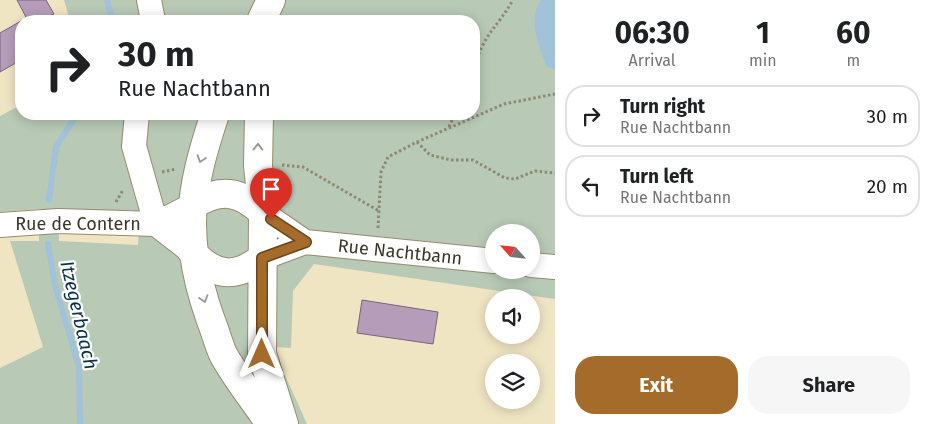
<!DOCTYPE html>
<html lang="en">
<head>
<meta charset="utf-8">
<style>
	:root { --surface:#fff; --page:#f6f6f6; --text:#202124; --muted:#757577; --line:#e0e0e0; --accent:#a46b2a }
	body { margin:0; font-family:"Fira Sans",sans-serif; background:var(--page); color:var(--text); height:100vh; display:flex; flex-direction:column; font-size:19px; white-space:nowrap }
	* { box-sizing:border-box; margin:0 }
	p { font-size:16px; color:var(--muted) }
	.icon { flex:none; width:28px; height:28px; fill:none; stroke:currentColor; stroke-width:2; stroke-linecap:round; stroke-linejoin:round }
	.map { position:relative; flex:1; overflow:hidden }
	.drawer { display:flex; flex-direction:column; background:var(--surface); width:375px }
	.drawer>* { flex:none }
	.top-card { position:absolute; left:15px; top:15px; width:465px; height:105px; border-radius:20px; box-shadow:0 2px 12px #0003; background:#fff; color:var(--text); overflow:hidden }
	.needle { width:32px; rotate:297deg }
	.controls { position:absolute; left:485px; top:224px; display:grid; gap:10px }
	.controls a { display:grid; place-items:center; width:55px; height:55px; border-radius:50%; background:var(--surface); box-shadow:0 2px 12px #0003; font-size:25px }
	.pin { position:absolute; display:grid; place-items:center; width:42px; height:42px; color:#fff; margin:-51px -21px; border-radius:50% 50% 50% 0; rotate:-45deg; box-shadow:0 0 5px #0007 }
	.pin .icon { rotate:45deg }
	.me { position:absolute; width:55px; margin:-28px; rotate:0deg; stroke-linejoin:round; filter:drop-shadow(0 0 4px #0008) }
	.turn { display:flex; align-items:center; gap:18px; height:105px; padding:0 20px; font-size:22px }
	.turn .icon { width:65px; height:65px; stroke-width:2.5 }
	.turn b { display:block; font-size:35px; line-height:42px }
	.eta { display:flex; justify-content:space-evenly; align-items:center; height:85px; text-align:center }
	.eta b { font-size:30px; font-weight:700; line-height:35px }
	.button { display:flex; gap:10px; margin-top:auto; padding:10px 20px }
	.button a { flex:1; height:58px; border-radius:20px; background:var(--accent); color:#fff; font-size:20px; font-weight:700; line-height:58px; text-align:center }
	.button a+a { background:var(--page); color:var(--text) }
	ul { padding:0; list-style:none }
	li { display:flex; align-items:center; gap:15px; height:62px; margin:0 10px 8px; padding:0 10px; border:2px solid var(--line); border-radius:20px }
	li div { flex:1 }
	li b { display:block; font-size:19px }
	li em { font-style:normal }
	main { display:flex; flex:1; min-height:0 }
	.map>svg:first-child { display:block }
	.green { fill:#b8c9b6; fill-rule:evenodd }
	.water { fill:#a1c2d8 }
	.lines { fill:none; stroke-linecap:round; stroke-linejoin:round }
	.stream { stroke:#a1c2d8; stroke-width:6 }
	.building { fill:#b59db9; stroke:#79637d }
	.minor-casing { stroke:#968c6c; stroke-width:26 }
	.secondary-casing { stroke:#968c6c; stroke-width:30 }
	.path { stroke:#8f8871; stroke-width:3; stroke-dasharray:2.5 2.5; stroke-linecap:butt }
	.minor { stroke:#fff; stroke-width:24 }
	.secondary { stroke:#fff; stroke-width:28 }
	.oneway { stroke:#9e9b94 }
	.route-casing { stroke:#6b461b; stroke-width:12 }
	.route { stroke:#a46b2a; stroke-width:9 }
	.labels { text-anchor:middle; dominant-baseline:central; stroke-width:4.5; stroke-linejoin:round; paint-order:stroke }
	.street-label { font-size:18px; fill:#3c372a; stroke:#fff }
	.water-label { font-size:19px; font-style:italic; fill:#06324a; stroke:#fff }
</style>
</head>
<body>
<main>
<div class="map">
<svg width="555" height="424" viewBox="0 0 555 424">
	<rect width="100%" height="100%" fill="#f0e5c3"/>
	<path class="green" d="M 64,0 L 555,0 L 555,299 L 314,264 L 293,291 L 291,348 L 275,347 L 276,355 L 307,424 L 0,424 L 0,368 L 43,347 L 10,241 L 39,241 L 39,209 L 0,212 L 0,116 L 21,105 L 21,114 L 474,114 L 474,21 L 70,21 ZM 58,209 L 109,213 L 139,224 L 138,245 L 59,241 ZM 494,232 L 531,232 L 531,270 L 494,270 Z"/>
	<path class="water" d="M 541,0 L 555,0 L 555,69 L 547,67 C 539,46 527,21 541,0 Z"/>
	<g class="lines">
		<path class="stream" d="M 107,0 L 112,21
			M 49,200 L 56,147 L 77,114
			M 48,244 L 55,285 L 79,367 L 80,424"/>
	</g>
	<path class="building" d="M 17,0 L 46,0 L 54,14 L 51,15 L 54,21 L 28,21 Z
		M 21,21 L 21,60 L 0,72 L 0,33 Z
		M 362,300 L 438,312 L 433,344 L 357,333 Z"/>
	<g class="lines">
		<defs>
			<path id="minor" d="M 149,0 L 153,21
				M 137,114 L 134,146 L 156,224
				M 263,213 L 305,242
				M 156,224 L 192,252
				M 0,225 L 58,221 L 156,224 L 193,205
				M 262,258 L 305,242 L 494,261
				M 531,265 L 555,267"/>
			<path id="secondary" d="M 261,21 L 271,0
				M 215,114 C 189,192 182,238 210,318 C 215,330 218,343 223,354 C 236,378 255,401 270,424
				M 259,114 L 258,166 L 263,213 L 262,354 L 284,424
				M 193,205 C 220,188 240,190 263,213
				M 192,252 C 215,277 236,279 262,258"/>
		</defs>
		<use href="#minor" class="minor-casing"/>
		<use href="#secondary" class="secondary-casing"/>
		<path class="path" d="M 474,69 C 483,34 497,28 513,0
			M 449,127 L 455,114
			M 417,142 L 430,155 L 451,160 L 473,160 L 505,178 L 515,179 L 535,171 L 555,173
			M 282,165 L 303,167 L 379,211
			M 162,172 L 176,169
			M 116,202 L 123,190
			M 378,228 L 381,172 L 388,157 L 417,142 L 504,104 L 555,94"/>
		<use href="#minor" class="minor"/>
		<use href="#secondary" class="secondary"/>
	</g>
	<defs><path id="oneway-chevron" d="M-2-3.5L2.5 0L-2 3.5" fill="none" stroke-width="1.6" stroke-linecap="round" stroke-linejoin="round" transform="scale(1.25)"/></defs>
	<g class="oneway">
		<use href="#oneway-chevron" transform="translate(258 147) rotate(-89)"/>
		<use href="#oneway-chevron" transform="translate(201 159) rotate(108)"/>
		<use href="#oneway-chevron" transform="translate(204 299) rotate(72)"/>
	</g>
	<g class="lines">
		<defs>
			<path id="route" d="M 262,354 L 262,258 L 306,242 L 271,219"/>
		</defs>
		<use href="#route" class="route-casing"/>
		<use href="#route" class="route"/>
	</g>
	<g class="labels">
		<g class="street-label">
			<text x="78" y="224">Rue de Contern</text>
			<text transform="translate(400 252) rotate(6)">Rue Nachtbann</text>
		</g>
		<g class="water-label">
			<text transform="translate(79 315) rotate(77)">Itzegerbaach</text>
		</g>
	</g>
</svg>
<div class="controls">
<a><svg class="needle" viewBox="-14 -14 28 28"><path d="M0-13l5 13h-10z" fill="#e53935"/><path d="M0 13l5-13h-10z" fill="#757577"/></svg></a>
<a><svg class="icon" aria-label="sound" viewBox="0 0 24 24"><path d="M4 9h4l5-4v14l-5-4H4zM17 9q2 3 0 6"/></svg></a>
<a><svg class="icon" aria-label="layers" viewBox="0 0 24 24"><path d="M12 4l9 5-9 5-9-5zM3 14l9 5 9-5"/></svg></a>
</div>
<div class="pin" style="left:271px;top:219px;background:#d93025"><svg class="icon" aria-label="arrive" viewBox="0 0 24 24"><path d="M6 21V4h12l-3 4 3 4H6"/></svg></div>
<svg class="me" style="left:262px;top:354px" viewBox="-20 -20 40 40"><path d="M0-17L14 15 0 8-14 15z" fill="#a46b2a" stroke="#fff" stroke-width="4"/></svg>
<div class="top-card">
<div class="turn"><svg class="icon" aria-label="right" viewBox="0 0 24 24"><path d="M7 20v-9h11M14 6l5 5-5 5"/></svg><div><b>30 m</b>Rue Nachtbann</div></div>
</div>
</div>
<section class="drawer">
<div class="eta">
<div><b>06:30</b><p>Arrival</p></div>
<div><b>1</b><p>min</p></div>
<div><b>60</b><p>m</p></div>
</div>
<ul>
<li><svg class="icon" aria-label="right" viewBox="0 0 24 24"><path d="M7 20v-9h11M14 6l5 5-5 5"/></svg><div><b>Turn right</b><p>Rue Nachtbann</p></div><em>30 m</em></li>
<li><svg class="icon" aria-label="left" viewBox="0 0 24 24"><path d="M17 20v-9H6M10 6l-5 5 5 5"/></svg><div><b>Turn left</b><p>Rue Nachtbann</p></div><em>20 m</em></li>
</ul>
<div class="button"><a>Exit</a><a>Share</a></div>
</section>
</main>
</body>
</html>
